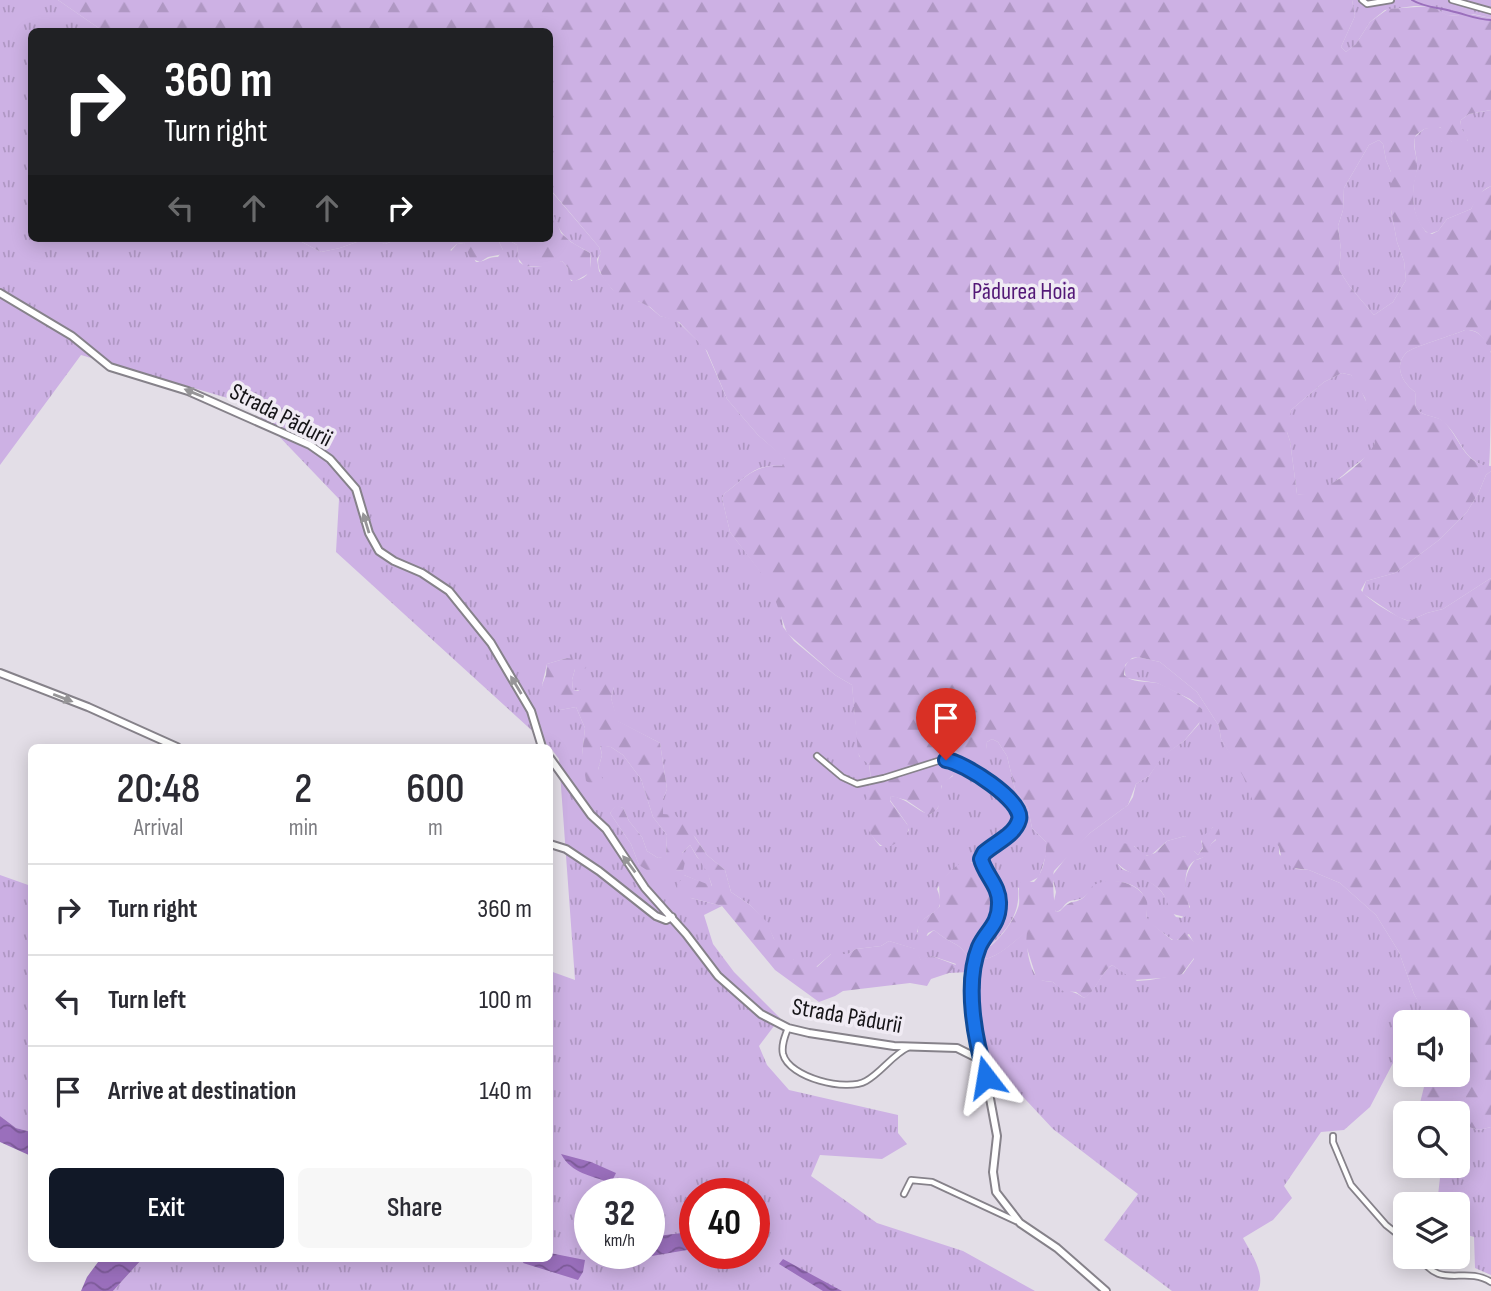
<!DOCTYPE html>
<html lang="en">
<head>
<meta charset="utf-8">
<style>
	:root { --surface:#fff; --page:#f7f7f7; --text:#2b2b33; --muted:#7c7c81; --line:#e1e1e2; --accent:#111827 }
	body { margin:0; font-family:"Sofia Sans Condensed",sans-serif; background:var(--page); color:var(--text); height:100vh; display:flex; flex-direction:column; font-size:26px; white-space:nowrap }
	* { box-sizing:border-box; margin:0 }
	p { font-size:23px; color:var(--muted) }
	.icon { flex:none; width:38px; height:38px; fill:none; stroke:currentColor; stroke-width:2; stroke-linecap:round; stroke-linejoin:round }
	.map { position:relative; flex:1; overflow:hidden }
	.sheet { position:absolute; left:28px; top:744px; width:525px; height:518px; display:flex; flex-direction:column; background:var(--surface); border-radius:10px; box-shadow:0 4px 18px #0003 }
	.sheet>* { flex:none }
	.guide { position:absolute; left:28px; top:28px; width:525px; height:214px; border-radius:10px; box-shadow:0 4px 18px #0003; background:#202124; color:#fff; overflow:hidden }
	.fabs { position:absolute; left:1393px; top:1010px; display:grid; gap:14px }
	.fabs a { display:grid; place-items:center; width:77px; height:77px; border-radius:10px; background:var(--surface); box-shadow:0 4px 18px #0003; font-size:35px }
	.speed { position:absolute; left:574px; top:1178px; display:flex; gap:14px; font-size:35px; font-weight:700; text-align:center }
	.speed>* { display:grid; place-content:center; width:91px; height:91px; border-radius:50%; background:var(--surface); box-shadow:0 4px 18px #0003; line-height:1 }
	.speed small { font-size:18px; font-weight:400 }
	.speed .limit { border:10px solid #d22; background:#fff; color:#111 }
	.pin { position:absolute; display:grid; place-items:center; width:60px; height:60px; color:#fff; margin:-72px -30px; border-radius:50% 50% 50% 0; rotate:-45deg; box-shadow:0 0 7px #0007 }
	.pin .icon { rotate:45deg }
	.me { position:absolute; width:77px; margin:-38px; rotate:346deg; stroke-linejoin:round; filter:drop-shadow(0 0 5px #0008) }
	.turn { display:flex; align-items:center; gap:24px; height:147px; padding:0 21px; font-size:32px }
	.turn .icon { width:91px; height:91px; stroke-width:2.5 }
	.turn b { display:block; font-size:49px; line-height:60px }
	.lanes { display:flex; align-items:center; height:66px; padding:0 21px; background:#0003; justify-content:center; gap:35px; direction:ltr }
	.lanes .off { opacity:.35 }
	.eta { display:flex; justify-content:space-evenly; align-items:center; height:119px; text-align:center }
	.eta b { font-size:42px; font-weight:600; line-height:49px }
	.primary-button { display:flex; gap:14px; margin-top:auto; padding:14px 21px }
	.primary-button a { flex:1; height:80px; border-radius:10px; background:var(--accent); color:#fff; font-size:28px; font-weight:600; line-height:80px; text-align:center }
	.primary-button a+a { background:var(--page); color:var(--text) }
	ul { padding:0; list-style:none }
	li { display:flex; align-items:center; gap:21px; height:91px; padding:0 21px; border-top:2px solid var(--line) }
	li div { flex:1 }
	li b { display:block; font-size:26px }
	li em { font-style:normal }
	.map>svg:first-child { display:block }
	.grass { fill:url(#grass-tufts); fill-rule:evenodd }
	.forest { fill:url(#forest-firs); fill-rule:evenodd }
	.water { fill:url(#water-waves) }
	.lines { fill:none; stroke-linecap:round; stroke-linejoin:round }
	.stream { stroke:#9a6fbc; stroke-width:2 }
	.minor-casing { stroke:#86828a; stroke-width:8 }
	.tertiary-casing { stroke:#86828a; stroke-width:10 }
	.minor { stroke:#fff; stroke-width:4.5 }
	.tertiary { stroke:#fff; stroke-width:6 }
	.oneway { fill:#969597 }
	.route-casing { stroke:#114b97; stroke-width:18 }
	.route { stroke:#1a73e8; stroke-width:12 }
	.labels { text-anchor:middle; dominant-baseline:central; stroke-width:7; stroke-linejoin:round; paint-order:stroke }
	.park-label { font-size:24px; fill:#531877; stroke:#f0ebf4 }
	.street-label { font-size:24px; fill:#151417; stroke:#f0ebf4 }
</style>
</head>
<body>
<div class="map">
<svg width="1491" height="1291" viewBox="0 0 1491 1291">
	<defs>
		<pattern id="grass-tufts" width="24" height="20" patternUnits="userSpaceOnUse" patternTransform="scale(1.75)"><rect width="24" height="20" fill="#cdb1e4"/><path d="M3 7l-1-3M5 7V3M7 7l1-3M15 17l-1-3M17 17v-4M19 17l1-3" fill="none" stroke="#af97c3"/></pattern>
		<pattern id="forest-firs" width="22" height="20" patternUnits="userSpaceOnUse" patternTransform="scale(1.75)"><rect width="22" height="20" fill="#cdb1e4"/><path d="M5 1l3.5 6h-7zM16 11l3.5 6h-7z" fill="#af97c3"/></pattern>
		<pattern id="water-waves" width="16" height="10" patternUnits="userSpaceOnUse" patternTransform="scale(1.75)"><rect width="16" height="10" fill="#9a6fbc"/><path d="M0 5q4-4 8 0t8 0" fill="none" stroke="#7c5a98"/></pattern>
	</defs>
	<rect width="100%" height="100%" fill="#e3dee7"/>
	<path class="grass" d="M 0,0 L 58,0 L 103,31 L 32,32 L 32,238 L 289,238 L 298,240 L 321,252 L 340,248 L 368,238 L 385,244 L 401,238 L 444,238 L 451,251 L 457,244 L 464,243 L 476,262 C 485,262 489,256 498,257 L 503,250 L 499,242 L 505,238 L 517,245 L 519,262 C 531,272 549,264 562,261 L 568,268 L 571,281 C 589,280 593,269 590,253 C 583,248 576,246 570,241 C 555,229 550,208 550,189 L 552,192 L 599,247 L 601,253 L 597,259 L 599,271 L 612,289 L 629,301 L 638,301 L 647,305 L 660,316 L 676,320 L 705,348 L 727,399 L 758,435 L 784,457 L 786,461 L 782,466 C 752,464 748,477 725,493 L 722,498 L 730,532 L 771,585 L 781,614 L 783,627 L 794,641 L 835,675 L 852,685 L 859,756 L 869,764 C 875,797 853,817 880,846 C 893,847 901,840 909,830 L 907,824 L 890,800 L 891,796 C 908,798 919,814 931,814 L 938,808 L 942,783 L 953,776 L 947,765 L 939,762 L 941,751 L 922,732 L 922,728 L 927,727 L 933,729 L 964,760 L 986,749 L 987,742 L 992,739 L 998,742 L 1007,756 L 1015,789 L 1028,808 L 1032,828 L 1046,842 L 1047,852 L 1039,877 L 1018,888 C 1021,916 1004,934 984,951 L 978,950 L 975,944 C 978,937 983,932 987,926 C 1000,905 991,876 972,862 C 957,862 944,877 937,889 C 949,919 923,907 917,932 L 927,936 L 934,930 C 941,936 948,940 957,945 C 964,949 966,957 974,959 C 993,964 1015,941 1027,930 L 1028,933 C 1025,944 1029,968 1037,977 C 1041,982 1048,981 1053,982 C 1066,993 1072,989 1084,998 C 1097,990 1100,973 1112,965 L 1137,981 L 1150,980 L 1183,974 L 1194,959 L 1194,943 L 1189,934 L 1175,941 C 1172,940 1151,924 1149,922 C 1144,916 1149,908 1146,901 C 1140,882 1117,879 1100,884 C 1093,886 1089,893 1084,897 C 1079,901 1073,899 1068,902 C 1063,905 1063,910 1056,912 L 1053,905 L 1056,892 L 1052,876 L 1071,851 L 1090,833 L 1128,805 L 1133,797 L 1136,784 L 1149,776 L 1162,756 L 1184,741 L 1199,724 L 1202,709 L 1190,699 L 1157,683 L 1126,678 L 1124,668 L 1129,660 L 1138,657 L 1160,662 L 1197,692 L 1219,726 L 1221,739 L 1239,767 L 1279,847 L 1279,854 L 1296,869 L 1309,870 L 1340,883 L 1376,915 L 1399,952 L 1414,994 L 1425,1013 L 1415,1022 L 1405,1022 L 1405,1040 L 1370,1107 L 1344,1130 L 1321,1132 L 1284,1186 L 1292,1198 L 1273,1220 L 1243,1238 C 1251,1253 1266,1274 1258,1291 L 1172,1291 L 1104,1240 L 1138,1194 L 1053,1129 L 998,1070 L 978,1053 L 969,972 L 949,973 L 956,964 L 932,956 L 921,961 L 915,949 L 889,941 L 881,946 L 856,949 L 848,954 L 831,954 L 816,967 L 794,960 L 774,939 L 766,922 L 750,905 L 731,892 L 725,870 L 707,855 L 695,837 L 663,814 L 663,799 L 667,789 L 660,743 L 617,721 L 611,698 L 614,687 L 596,691 L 573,690 L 572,680 L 575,669 L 567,658 L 547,664 L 542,685 L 560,710 L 576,707 L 585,728 L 582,755 L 598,770 L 602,755 L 600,745 L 611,747 L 623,755 L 641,779 L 653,817 L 667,835 L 666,857 L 658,858 L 647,851 L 642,837 L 629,821 L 623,808 L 616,806 L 610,813 L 631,844 L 639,865 L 683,871 L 682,853 L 690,845 L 697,857 L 706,866 L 712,887 L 684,875 L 691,898 L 722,906 L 704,915 L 713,944 L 734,972 L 780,1018 L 759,1046 L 767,1065 L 789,1090 L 898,1115 L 898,1133 L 907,1144 L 882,1159 L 820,1155 L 811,1176 L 877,1223 L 963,1251 L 1035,1291 L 113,1291 L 143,1258 L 550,1258 L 550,971 L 575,980 L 559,759 L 550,747 L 336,552 L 339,499 L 248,404 L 81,355 L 0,465 ZM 1213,827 L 1216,840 L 1211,844 C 1207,854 1206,858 1195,860 C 1183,874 1183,892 1190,907 L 1182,918 L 1176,917 C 1170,910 1170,904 1165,897 C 1157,882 1137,875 1122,869 L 1118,864 L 1134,846 L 1143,855 L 1150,856 L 1167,841 L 1185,836 L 1194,844 L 1194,851 L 1198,855 L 1203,847 L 1201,841 ZM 590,1194 L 649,1194 L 649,1253 L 590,1253 ZM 695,1194 L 754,1194 L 754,1253 L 695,1253 Z
		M 1352,0 L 1491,0 L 1491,18 L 1473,14 L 1448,16 L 1431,6 L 1414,6 L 1385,10 L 1370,22 L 1356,44 L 1346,52 L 1341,47 L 1355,16 Z
		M 1491,110 L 1491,186 C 1479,191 1478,198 1471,209 L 1447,219 L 1438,231 L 1429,234 C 1414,223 1411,200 1414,182 C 1415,176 1417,171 1417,165 C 1417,155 1413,147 1415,137 L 1424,129 L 1437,126 L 1443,129 L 1452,142 L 1468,141 L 1460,126 L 1461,120 L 1469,114 Z
		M 1379,140 L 1383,144 L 1386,160 L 1391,172 L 1391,210 L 1397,242 L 1404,261 L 1406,280 L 1393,302 L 1374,315 L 1350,287 L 1339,270 L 1341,250 L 1338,226 L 1343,210 L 1344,188 L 1369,145 Z
		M 1465,330 C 1478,329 1488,340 1491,353 C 1491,362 1491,460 1489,467 C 1460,460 1462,436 1442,421 C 1435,415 1423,417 1417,409 C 1414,404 1416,398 1415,392 C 1403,383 1393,367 1406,353 C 1412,347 1454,335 1465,330 Z
		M 1342,373 L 1351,375 C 1363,388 1377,425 1375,442 C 1374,454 1362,459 1354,466 C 1337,479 1321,499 1297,494 L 1290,441 L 1286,429 L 1291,410 L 1324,382 Z
		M 1491,471 L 1491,578 L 1443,609 L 1427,613 L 1409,621 L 1398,617 L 1362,593 L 1366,581 L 1395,573 L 1439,540 L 1467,512 L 1479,492 L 1486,475 Z
		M 0,875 L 31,886 L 31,1132 L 16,1128 L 0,1116 Z
		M 1458,1124 L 1479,1130 L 1491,1127 L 1491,1275 L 1475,1268 L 1474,1237 L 1458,1232 L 1458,1204 L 1437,1204 L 1441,1169 L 1439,1166 L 1458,1166 Z"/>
	<path class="forest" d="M 58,0 L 1352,0 L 1355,16 L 1341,47 L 1346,52 L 1356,44 L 1370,22 L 1388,9 L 1431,6 L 1449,16 L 1470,14 L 1491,18 L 1491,110 L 1469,114 L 1461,120 C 1458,129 1469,135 1468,144 L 1463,148 L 1454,145 L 1440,127 L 1424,129 L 1416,135 C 1411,147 1418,155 1417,168 C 1417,173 1415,179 1414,184 C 1411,202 1415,218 1426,232 L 1432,234 L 1438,231 L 1447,219 L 1471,209 L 1478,194 L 1491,186 L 1491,352 C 1484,340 1481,329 1465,330 C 1454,335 1412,347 1406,353 C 1393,367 1403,383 1415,392 C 1416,398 1414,404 1417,409 C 1423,417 1435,415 1443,421 C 1460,436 1463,465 1491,466 L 1491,471 L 1486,475 L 1479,492 L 1467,512 L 1439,540 L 1395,573 L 1366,581 L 1361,590 C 1366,599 1398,618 1409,621 L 1427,613 L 1443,609 L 1491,578 L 1491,1127 L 1479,1130 L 1458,1124 L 1458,1113 L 1421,1113 L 1420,1103 L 1424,1087 L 1419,1075 L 1458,1074 L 1458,1022 L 1429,1022 L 1414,994 L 1399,952 L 1376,915 L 1340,883 L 1309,870 L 1293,868 L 1282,860 L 1279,847 L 1258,814 L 1243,776 L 1221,739 L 1219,726 L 1197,692 L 1160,662 L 1138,657 L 1132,658 L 1125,665 L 1124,675 C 1131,683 1146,681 1157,683 C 1167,686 1195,702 1202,709 L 1203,718 L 1184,741 L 1163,756 L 1149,776 L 1136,784 L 1128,805 L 1090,833 L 1054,871 C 1052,875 1054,907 1056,912 L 1060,911 C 1072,898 1072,905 1083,898 C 1088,894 1089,888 1094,885 C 1110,876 1141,882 1147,902 C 1148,907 1146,913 1147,918 C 1149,922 1167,936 1172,940 L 1178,940 L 1185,932 L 1194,942 L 1194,958 L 1182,974 L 1176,977 L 1134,980 L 1112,965 C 1100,973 1097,991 1084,998 L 1076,992 L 1063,991 L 1053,982 L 1037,980 L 1026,945 L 1027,931 C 1015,941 993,964 974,959 C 966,957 964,949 957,945 C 948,940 941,936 934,930 L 928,933 L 925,939 L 919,938 C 913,918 931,918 940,906 L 939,883 C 945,877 955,865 963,862 C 979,856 996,893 994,906 C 992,921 980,930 975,944 L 981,951 C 995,948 1017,917 1019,904 C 1020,895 1017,889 1021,881 L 1034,882 C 1043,874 1047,854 1046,842 L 1032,828 L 1028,808 L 1015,789 L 1007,756 L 998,742 L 992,739 L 987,742 L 985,762 L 979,768 L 967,762 L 933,729 L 927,727 L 922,728 L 922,732 L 925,738 L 941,750 L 939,759 L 941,764 L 950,767 L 953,772 L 953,775 L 941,786 C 941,799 942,810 928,815 L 906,800 L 891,796 L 890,801 L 909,827 C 908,838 896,843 887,848 C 874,845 862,822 864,810 C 867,792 873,784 869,764 L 861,759 L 858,753 L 852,685 L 835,675 L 787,633 L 770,585 L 730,532 L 722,498 L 725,493 C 747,477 754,464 782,466 L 785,459 L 758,435 L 727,399 L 707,351 L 679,322 L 660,316 L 650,307 L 638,301 L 625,301 C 613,292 590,268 601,253 L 599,247 L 550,189 L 550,32 L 103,31 ZM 1379,140 L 1383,144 L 1386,160 L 1391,172 L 1391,210 L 1397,242 L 1404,261 L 1406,280 L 1393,302 L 1374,315 L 1350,287 L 1339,270 L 1341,250 L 1338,226 L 1343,210 L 1344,188 L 1369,145 ZM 1342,373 L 1351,375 L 1365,398 L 1375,443 C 1366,463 1320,498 1297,494 L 1290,441 L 1287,432 L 1291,410 L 1324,382 Z
		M 550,206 L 561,233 L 571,242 L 590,253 L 591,272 L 574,282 L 569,278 L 568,268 L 562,261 L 548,267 L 524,266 L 518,258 L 517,245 L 505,238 L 499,242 L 503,250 L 503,254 L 488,257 L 480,262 L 470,258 L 464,243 L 457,244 L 448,252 L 443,250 L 446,242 L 444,238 L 550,238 Z
		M 289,238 L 401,238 L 385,244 L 365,239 L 340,248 L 321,252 L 298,240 Z
		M 567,658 L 591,661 L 585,669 L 575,669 L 572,680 L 573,690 L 578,691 L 588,684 L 596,691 L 602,680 L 610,678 L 614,687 L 611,698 L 618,721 L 660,743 L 667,789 L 663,799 L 663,814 L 675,815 L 687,826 L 707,855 L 725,870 L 731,892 L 750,905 L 767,922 L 774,939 L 789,944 L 794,960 L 808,957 L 817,967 L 831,954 L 848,954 L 856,949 L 881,946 L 889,941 L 916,949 L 921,960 L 932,956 L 956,965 L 949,973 L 931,979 L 927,986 L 910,983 L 843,991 L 835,996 L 819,1002 L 775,970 L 722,906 L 691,898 L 679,890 L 677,886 L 684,875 L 712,886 C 707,868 699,861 690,845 L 682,853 L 685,862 L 683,871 L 671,870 L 659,878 L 639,865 L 631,844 L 610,813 L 616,805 L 623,808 L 629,821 L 642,837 L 647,851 L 658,858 L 666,856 L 667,835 L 653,817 L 641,779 L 623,755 L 611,747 L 600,746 L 602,755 L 598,770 L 607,787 L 597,788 L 586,781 L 582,755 L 585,728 L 576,707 L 560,710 L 551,702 L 542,685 L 546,675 L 547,664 Z
		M 1213,827 L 1219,829 L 1220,835 L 1211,844 L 1209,854 C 1204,858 1199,858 1194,861 C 1180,871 1187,897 1190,910 L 1185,917 L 1173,914 C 1167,906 1167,896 1159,889 C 1144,875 1122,875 1113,856 L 1116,847 L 1121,843 L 1131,844 L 1147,856 L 1155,853 L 1167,841 L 1185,836 L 1194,841 L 1194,851 L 1198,855 L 1203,848 L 1201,838 Z"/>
	<path class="water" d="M 0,1116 L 16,1128 L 31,1132 L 31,1156 L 0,1142 Z
		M 561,1154 L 591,1162 L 616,1173 L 611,1183 C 590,1175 572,1174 561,1154 Z
		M 682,1233 L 692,1233 L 687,1250 L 640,1258 L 639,1253 L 649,1253 L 649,1237 Z
		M 550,1253 L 585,1260 L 583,1272 L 578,1280 L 523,1263 L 525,1258 L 550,1258 Z
		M 101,1258 L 143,1258 L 113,1291 L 81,1291 L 87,1277 Z
		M 783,1259 L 842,1291 L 823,1291 L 779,1264 Z"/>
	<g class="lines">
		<path class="stream" d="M 1412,0 C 1425,8 1437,7 1451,11 C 1465,14 1477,20 1491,20"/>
		<defs>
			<path id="minor" d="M 1362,0 L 1367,4 L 1391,0
				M 1452,0 L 1491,11
				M 817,756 L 842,777 L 857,784 L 884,778 L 938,761 L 954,761 L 968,767 L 999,790 L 1019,809 C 1023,831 998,841 984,853 L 981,859 C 985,875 999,885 999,903 C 1000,922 987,930 979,946 C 964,977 975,1029 981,1062
				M 788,1028 C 785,1036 781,1045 783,1054 C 789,1078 847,1092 866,1081 C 882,1072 892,1055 909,1047
				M 1333,1136 L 1333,1142 L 1351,1185 L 1386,1225 L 1405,1240
				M 904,1194 L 911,1180 L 932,1182 L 1016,1221
				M 1420,1256 C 1439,1291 1464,1265 1491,1282"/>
			<path id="tertiary" d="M 0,293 L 72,336 L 110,367 L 188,391 L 310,445 L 330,459 L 356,489 L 369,533 L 379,551 L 394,561 L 422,573 L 449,591 L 491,643 L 531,711 L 542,747
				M 0,673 L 88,707 L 177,747
				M 550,758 L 591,815 L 606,829 L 645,888 L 686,934 L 718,976 L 761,1014 L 788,1028 L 809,1033 L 894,1046 L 957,1048 L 977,1058 L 986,1077 L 997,1136 L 993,1172 L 996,1192 L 1020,1223 L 1057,1248 L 1106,1291
				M 550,844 L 566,849 L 599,871 L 656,916 L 666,920 L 672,917"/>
		</defs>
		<use href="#minor" class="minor-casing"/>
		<use href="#tertiary" class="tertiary-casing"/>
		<use href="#minor" class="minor"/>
		<use href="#tertiary" class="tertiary"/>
	</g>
	<defs><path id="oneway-solid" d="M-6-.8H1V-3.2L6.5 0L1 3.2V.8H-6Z" transform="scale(1.75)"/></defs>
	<g class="oneway">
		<use href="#oneway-solid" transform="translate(194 393) rotate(-158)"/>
		<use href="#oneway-solid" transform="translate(366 523) rotate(-107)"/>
		<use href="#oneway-solid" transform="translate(516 685) rotate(-121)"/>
		<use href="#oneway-solid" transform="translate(63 698) rotate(21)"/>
		<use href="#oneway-solid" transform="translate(629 864) rotate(-127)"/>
	</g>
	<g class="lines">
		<defs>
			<path id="route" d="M 946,760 C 963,762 1025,801 1019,820 C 1015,835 995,843 984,853 L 981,859 C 985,875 1000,886 999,904 C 999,925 986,931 979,947 C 964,984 975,1040 986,1077"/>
		</defs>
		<use href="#route" class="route-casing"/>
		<use href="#route" class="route"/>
	</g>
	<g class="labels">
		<g class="park-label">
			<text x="1024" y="291">Pădurea Hoia</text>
		</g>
		<g class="street-label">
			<text transform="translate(281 415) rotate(27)">Strada Pădurii</text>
			<text transform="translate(847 1016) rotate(10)">Strada Pădurii</text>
		</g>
	</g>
</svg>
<div class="fabs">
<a><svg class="icon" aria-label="sound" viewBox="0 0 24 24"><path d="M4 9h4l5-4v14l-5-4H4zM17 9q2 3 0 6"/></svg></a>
<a><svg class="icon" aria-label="search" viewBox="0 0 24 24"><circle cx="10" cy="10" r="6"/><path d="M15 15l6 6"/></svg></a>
<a><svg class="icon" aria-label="layers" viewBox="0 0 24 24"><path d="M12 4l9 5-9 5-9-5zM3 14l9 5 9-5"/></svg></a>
</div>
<div class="speed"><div>32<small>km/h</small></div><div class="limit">40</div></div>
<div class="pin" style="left:946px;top:760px;background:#d93025"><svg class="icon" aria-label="arrive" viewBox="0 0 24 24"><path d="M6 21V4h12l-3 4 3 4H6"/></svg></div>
<svg class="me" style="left:986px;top:1077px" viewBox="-20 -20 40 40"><path d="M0-17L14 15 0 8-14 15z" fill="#1a73e8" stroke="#fff" stroke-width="4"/></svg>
<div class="guide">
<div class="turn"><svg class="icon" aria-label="right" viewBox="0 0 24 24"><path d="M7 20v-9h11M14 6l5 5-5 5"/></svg><div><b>360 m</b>Turn right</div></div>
<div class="lanes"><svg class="icon off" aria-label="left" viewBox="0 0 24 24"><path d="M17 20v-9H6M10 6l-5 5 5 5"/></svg><svg class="icon off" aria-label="ahead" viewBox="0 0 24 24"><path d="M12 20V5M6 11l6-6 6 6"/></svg><svg class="icon off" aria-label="ahead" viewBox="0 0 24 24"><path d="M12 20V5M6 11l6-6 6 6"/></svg><svg class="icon" aria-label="right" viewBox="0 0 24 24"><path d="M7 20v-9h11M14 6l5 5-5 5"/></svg></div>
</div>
<section class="sheet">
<div class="eta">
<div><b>20:48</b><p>Arrival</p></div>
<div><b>2</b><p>min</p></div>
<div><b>600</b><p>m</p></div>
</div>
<ul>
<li><svg class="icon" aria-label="right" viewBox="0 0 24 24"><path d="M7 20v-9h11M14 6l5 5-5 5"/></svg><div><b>Turn right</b></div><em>360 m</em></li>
<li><svg class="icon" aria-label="left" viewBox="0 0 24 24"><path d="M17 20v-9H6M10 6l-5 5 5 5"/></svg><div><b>Turn left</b></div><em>100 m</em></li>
<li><svg class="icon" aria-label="arrive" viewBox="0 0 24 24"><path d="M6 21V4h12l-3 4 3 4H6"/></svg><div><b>Arrive at destination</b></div><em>140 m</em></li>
</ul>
<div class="primary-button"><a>Exit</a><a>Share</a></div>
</section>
</div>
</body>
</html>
